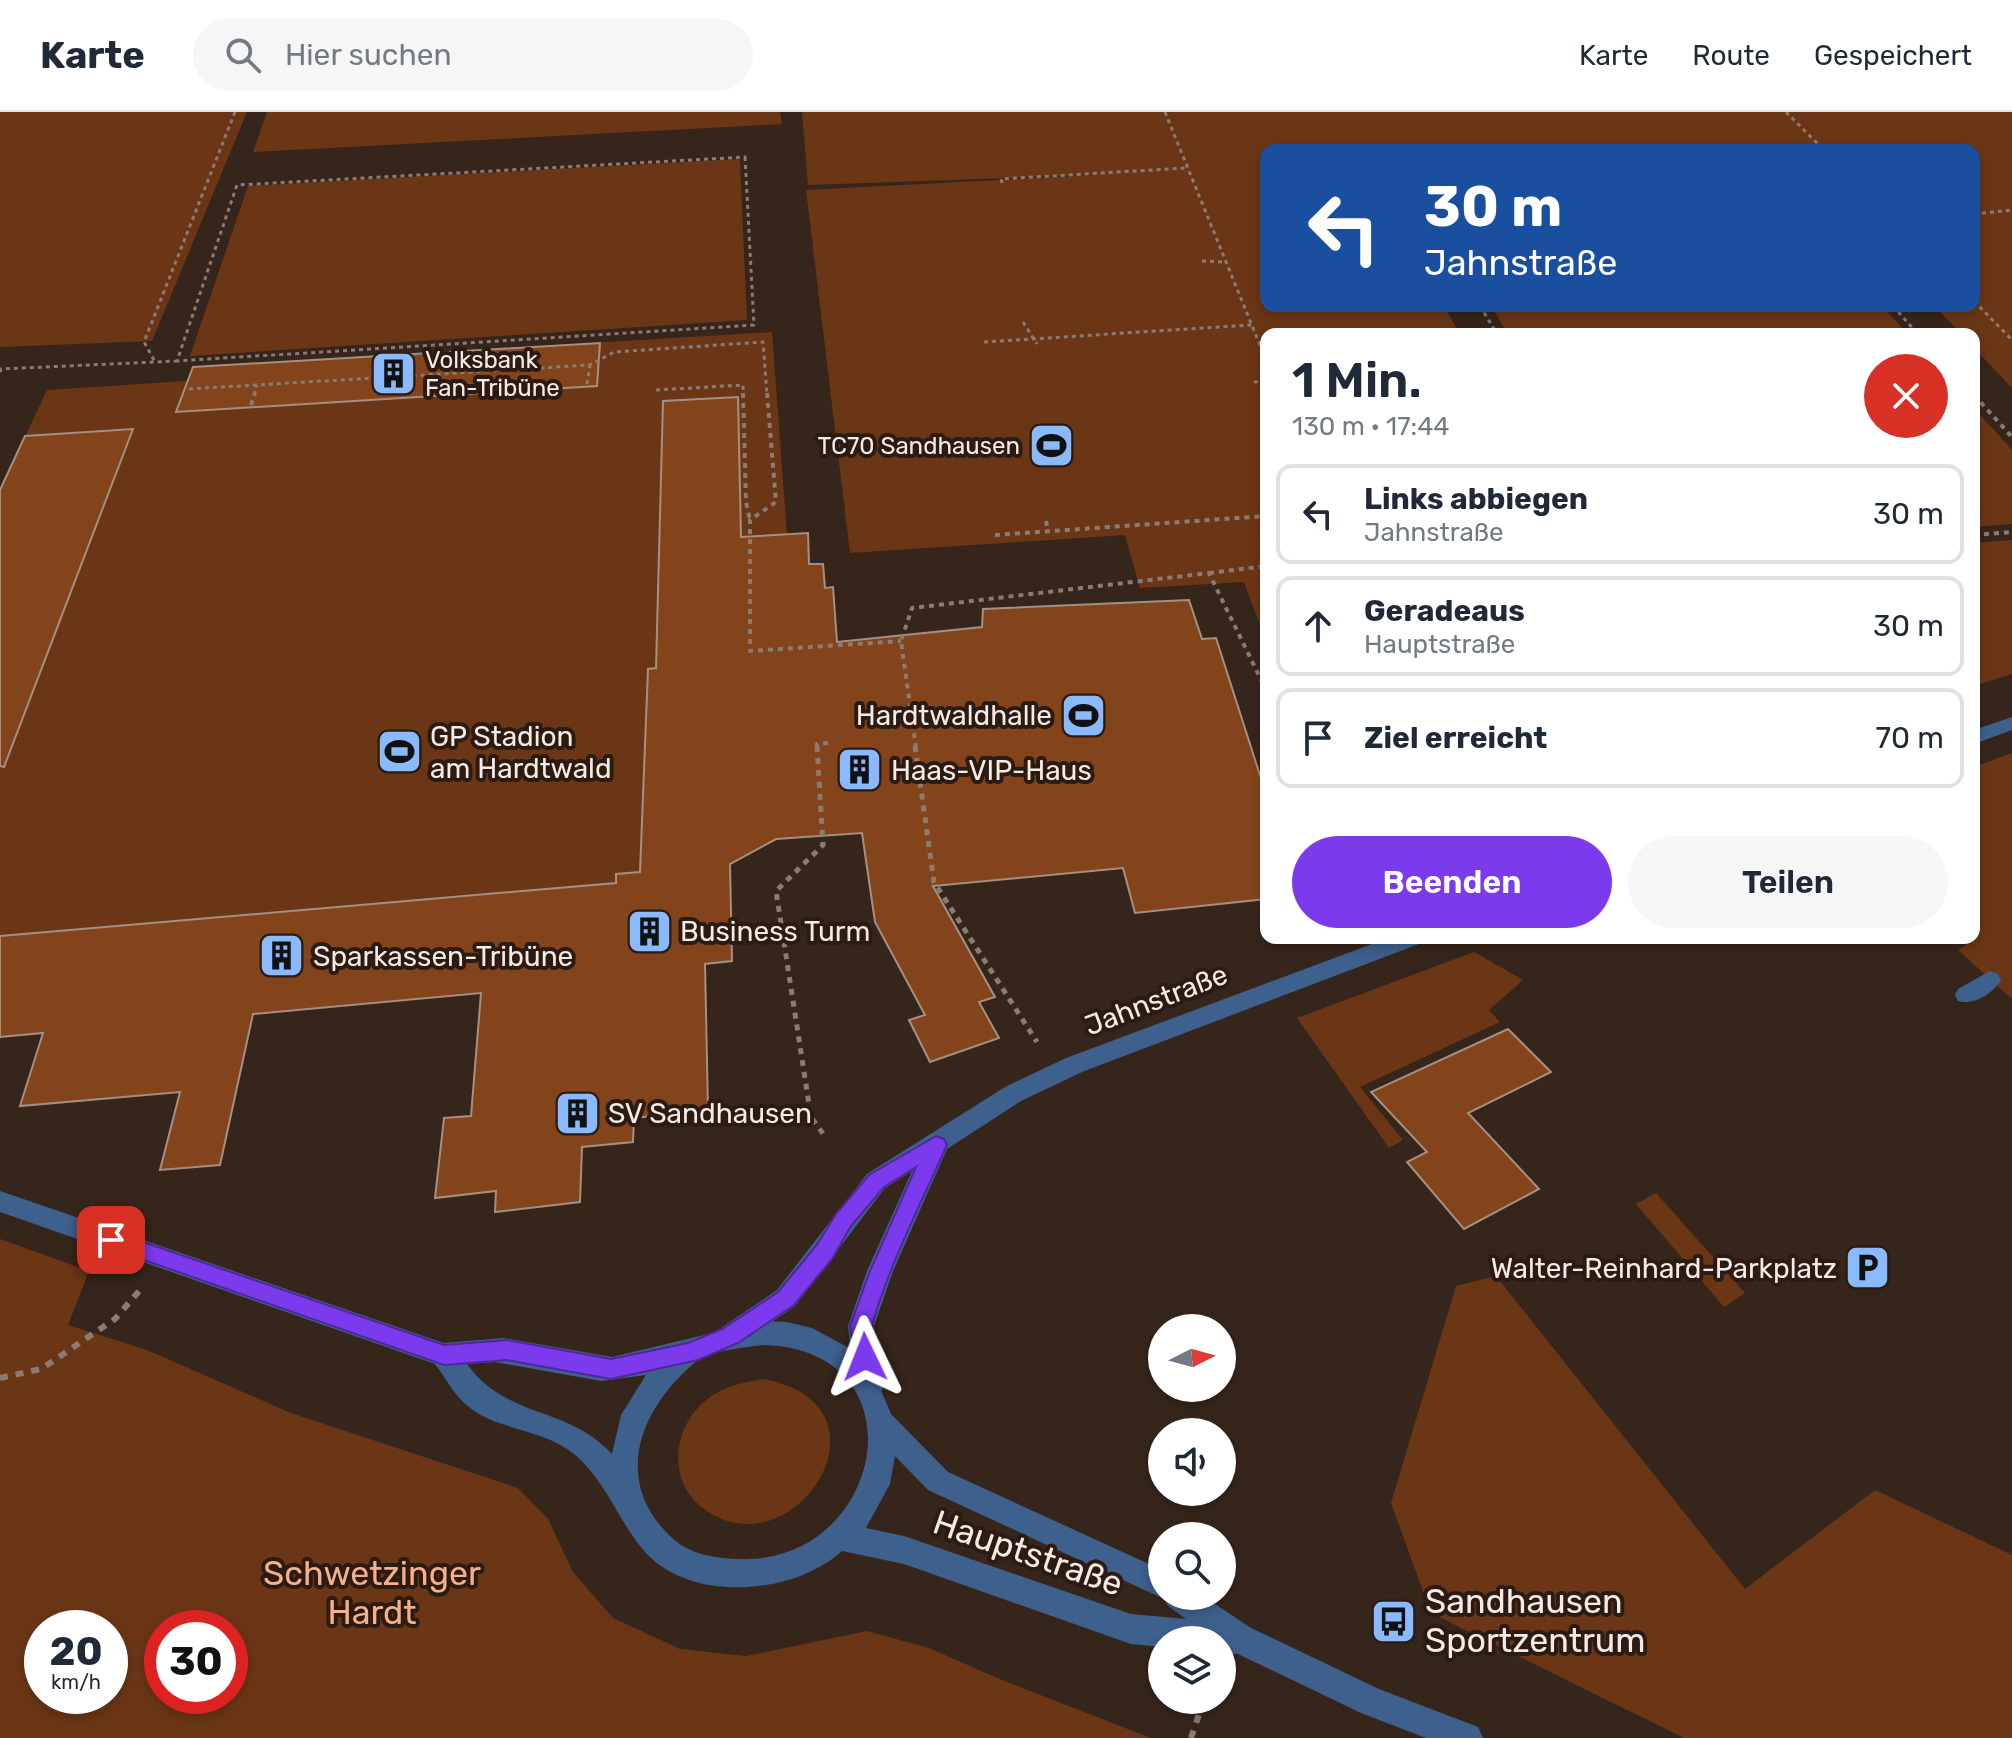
<!DOCTYPE html>
<html lang="de">
<head>
<meta charset="utf-8">
<style>
	:root { --surface:#fff; --page:#f6f6f7; --text:#1f2937; --muted:#747a83; --line:#e0e1e3; --accent:#7c3aed }
	body { margin:0; font-family:Rubik,sans-serif; background:var(--page); color:var(--text); height:100vh; display:flex; flex-direction:column; font-size:30px; white-space:nowrap }
	* { box-sizing:border-box; margin:0 }
	p { font-size:26px; color:var(--muted) }
	.icon { flex:none; width:44px; height:44px; fill:none; stroke:currentColor; stroke-width:2; stroke-linecap:round; stroke-linejoin:round }
	.map { position:relative; flex:1; overflow:hidden }
	.details { position:absolute; left:1260px; top:216px; width:720px; height:616px; display:flex; flex-direction:column; background:var(--surface); border-radius:16px; box-shadow:0 4px 12px #0003 }
	.details>* { flex:none }
	.hud { position:absolute; left:1260px; top:32px; width:720px; height:168px; border-radius:16px; box-shadow:0 4px 12px #0003; background:#1a4fa0; color:#fff; overflow:hidden }
	.needle { width:52px; rotate:84deg }
	.controls { position:absolute; left:1148px; top:1202px; display:grid; gap:16px }
	.controls a { display:grid; place-items:center; width:88px; height:88px; border-radius:50%; background:var(--surface); box-shadow:0 4px 12px #0003; font-size:40px }
	.speed { position:absolute; left:24px; top:1498px; display:flex; gap:16px; font-size:40px; font-weight:700; text-align:center }
	.speed>* { display:grid; place-content:center; width:104px; height:104px; border-radius:50%; background:var(--surface); box-shadow:0 4px 12px #0003; line-height:1 }
	.speed small { font-size:20px; font-weight:400 }
	.speed .limit { border:12px solid #d22; background:#fff; color:#111 }
	.pin { position:absolute; display:grid; place-items:center; width:68px; height:68px; color:#fff; margin:-34px; border-radius:16px; box-shadow:0 4px 12px #0006 }
	.me { position:absolute; width:88px; margin:-44px; rotate:358deg; stroke-linejoin:round; filter:drop-shadow(0 0 6px #0008) }
	.turn { display:flex; align-items:center; gap:28px; height:168px; padding:0 32px; font-size:36px }
	.turn .icon { width:104px; height:104px; stroke-width:2.5 }
	.turn b { display:block; font-size:56px; line-height:68px }
	.round { display:grid; place-items:center; flex:none; width:84px; height:84px; border-radius:42px; background:var(--page) }
	.summary { display:flex; align-items:center; justify-content:space-between; height:136px; padding:0 32px }
	h1 { font-size:48px; font-weight:600; line-height:60px }
	.primary-button { display:flex; gap:16px; margin-top:auto; padding:16px 32px }
	.primary-button a { flex:1; height:92px; border-radius:48px; background:var(--accent); color:#fff; font-size:32px; font-weight:600; line-height:92px; text-align:center }
	.primary-button a+a { background:var(--page); color:var(--text) }
	ul { padding:0; list-style:none }
	li { display:flex; align-items:center; gap:24px; height:100px; margin:0 16px 12px; padding:0 16px; border:4px solid var(--line); border-radius:16px }
	li div { flex:1 }
	li b { display:block; font-size:30px }
	li em { font-style:normal }
	header { display:flex; align-items:center; gap:48px; box-sizing:border-box; height:112px; padding:0 40px; background:var(--surface); border-bottom:2px solid var(--line) }
	header strong { font-size:38px }
	nav { display:flex; gap:44px; margin-inline-start:auto; font-size:28px }
	.search { width:560px; height:72px; background:var(--page); display:flex; align-items:center; gap:20px; box-sizing:border-box; padding:0 28px; border-radius:44px; color:var(--muted); font-size:30px }
	.map>svg:first-child { display:block }
	.green { fill:#6b3616; fill-rule:evenodd }
	.building { fill:#83441c; stroke:#a58f83; stroke-width:2 }
	.lines { fill:none; stroke-linecap:round; stroke-linejoin:round }
	.path-far3 { stroke:#8a7b73; stroke-width:3; stroke-dasharray:4 4; stroke-linecap:butt }
	.path-far2 { stroke:#8a7b73; stroke-width:4; stroke-dasharray:5 5; stroke-linecap:butt }
	.path-far1 { stroke:#8a7b73; stroke-width:5; stroke-dasharray:6 6; stroke-linecap:butt }
	.path { stroke:#8a7b73; stroke-width:6; stroke-dasharray:8 8; stroke-linecap:butt }
	.service { fill:#3e608d; fill-rule:evenodd }
	.minor { fill:#3e608d; fill-rule:evenodd }
	.tertiary { fill:#3e608d; fill-rule:evenodd }
	.route { fill:#7c3aed; stroke:#51269a; stroke-width:2 }
	.labels { text-anchor:middle; dominant-baseline:central; stroke-width:8; stroke-linejoin:round; paint-order:stroke }
	.far-poi-label { font-size:24px; fill:#f6eae4; stroke:#2c1b12; text-anchor:start }
	.poi-label { font-size:28px; fill:#f6eae4; stroke:#2c1b12; text-anchor:start }
	.street-label { font-size:28px; fill:#f6eae4; stroke:#2c1b12 }
	.near-street-label { font-size:34px; fill:#f6eae4; stroke:#2c1b12 }
	.near-park-label { font-size:34px; fill:#f4b08b; stroke:#2c1b12 }
	.near-poi-label { font-size:34px; fill:#f6eae4; stroke:#2c1b12; text-anchor:start }
</style>
</head>
<body>
<header>
<strong>Karte</strong>
<div class="search"><svg class="icon" aria-label="search" viewBox="0 0 24 24"><circle cx="10" cy="10" r="6"/><path d="M15 15l6 6"/></svg>Hier suchen</div>
<nav><a>Karte</a><a>Route</a><a>Gespeichert</a></nav>
</header>
<div class="map">
<svg width="2012" height="1626" viewBox="0 0 2012 1626">
	<rect width="100%" height="100%" fill="#36251b"/>
	<path class="green" d="M 0,0 L 247,0 L 152,229 L 0,235 Z
		M 267,0 L 780,0 L 782,12 L 253,40 Z
		M 802,0 L 2012,0 L 2012,276 L 1974,236 L 1974,222 L 1961,222 L 1935,194 L 1974,194 L 1974,38 L 1266,38 L 1266,194 L 1444,194 L 1460,222 L 1266,222 L 1266,529 L 1244,470 L 1140,476 L 1125,423 L 850,441 L 806,78 L 1095,63 L 808,73 Z
		M 740,47 L 747,208 L 190,244 L 248,74 Z
		M 1491,194 L 1882,194 L 1908,222 L 1508,222 Z
		M 772,220 L 787,422 L 776,727 L 730,753 L 732,849 L 564,864 L 0,925 L 0,378 L 47,278 L 187,269 L 193,255 Z
		M 1974,296 L 2012,338 L 2012,412 L 1974,415 Z
		M 2012,428 L 2012,562 L 1974,574 L 1974,431 Z
		M 2012,641 L 2012,887 L 1958,838 L 1969,831 L 1964,826 L 1974,826 L 1974,655 Z
		M 1474,840 L 1523,868 L 1489,898 L 1500,910 L 1360,975 L 1403,1028 L 1389,1036 L 1297,906 Z
		M 1656,1081 L 1745,1181 L 1724,1195 L 1636,1092 Z
		M 0,1127 L 89,1159 L 68,1213 L 147,1238 L 291,1301 L 518,1376 L 548,1407 L 573,1460 L 613,1506 L 680,1537 L 746,1544 L 867,1519 L 929,1536 L 1002,1568 L 1151,1626 L 0,1626 ZM 42,1516 L 110,1516 L 110,1584 L 42,1584 ZM 162,1516 L 230,1516 L 230,1584 L 162,1584 Z
		M 1496,1164 L 1745,1477 L 1875,1378 L 2012,1443 L 2012,1626 L 1684,1626 L 1431,1501 L 1391,1391 L 1456,1174 Z
		M 763,1267 C 906,1293 790,1468 700,1394 C 663,1362 676,1303 717,1281 C 732,1272 747,1270 763,1267 Z"/>
	<path class="building" d="M 600,231 L 597,274 L 176,300 L 193,255 Z
		M 738,285 L 741,425 L 808,421 L 809,452 L 823,452 L 825,476 L 833,475 L 837,530 L 982,515 L 983,497 L 1189,488 L 1202,527 L 1216,526 L 1266,682 L 1266,787 L 1135,801 L 1123,756 L 933,774 L 995,885 L 979,890 L 999,926 L 930,950 L 909,908 L 925,903 L 875,810 L 862,721 L 776,727 L 730,752 L 732,849 L 705,852 L 708,998 L 634,1006 L 633,1030 L 582,1035 L 580,1090 L 495,1100 L 496,1079 L 435,1086 L 444,1006 L 471,1004 L 481,881 L 253,902 L 220,1053 L 160,1058 L 180,980 L 20,994 L 43,921 L 0,925 L 0,824 L 616,771 L 616,762 L 640,760 L 648,557 L 656,556 L 663,289 Z
		M 133,317 L 4,655 L 0,654 L 0,378 L 25,324 Z
		M 1508,917 L 1551,960 L 1468,1001 L 1539,1077 L 1464,1117 L 1407,1050 L 1427,1040 L 1371,980 Z"/>
	<g class="lines">
		<path class="path-far3" d="M 1165,0 L 1266,248
			M 1786,0 L 1824,38
			M 745,45 L 754,213 L 177,249 L 237,73 Z
			M 1002,71 L 1001,67 L 1185,56
			M 1974,102 L 2012,98
			M 1202,149 L 1224,150
			M 1974,189 L 2012,228
			M 1480,194 L 1497,222
			M 1893,194 L 1918,222
			M 1023,210 L 1037,232
			M 984,230 L 1251,213
			M 154,248 L 144,230 L 235,0
			M 0,260 L 1,257 L 177,249
			M 1254,270 L 1266,269
			M 587,272 L 590,253
			M 189,277 L 590,253 L 614,240 L 763,230 L 767,283
			M 656,278 L 743,273 L 743,283
			M 430,282 L 433,262
			M 254,283 L 257,273"/>
		<path class="path-far2" d="M 743,281 L 746,390 L 750,408
			M 767,281 L 776,390 L 750,408 L 750,539 L 901,529
			M 1974,283 L 2012,325
			M 251,293 L 255,281
			M 1046,409 L 1048,419
			M 995,423 L 1266,404
			M 1974,423 L 2012,420
			M 1209,461 L 1266,454
			M 817,636 L 817,632 L 828,631
			M 916,636 L 901,529 L 912,496 L 1209,461 L 1266,578"/>
		<path class="path-far1" d="M 817,634 L 823,733 L 776,779 L 811,1005 L 824,1023
			M 915,634 L 934,770 L 1037,930"/>
		<path class="path" d="M 0,1266 L 41,1257 L 115,1207 L 140,1178
			M 1191,1626 L 1204,1588"/>
		<path class="service" d="M 1990,859 L 1998,862 L 2001,868 C 1994,881 1973,894 1958,889 L 1955,883 L 1958,877 Z"/>
		<path class="minor" d="M 2012,605 L 2012,618 L 1974,632 L 1974,618 Z
			M 1388,826 L 1422,826 L 1419,832 L 1082,960 L 1021,989 L 947,1037 L 893,1159 L 874,1214 L 883,1276 L 879,1285 L 869,1288 L 859,1285 L 855,1276 L 848,1214 L 867,1159 L 912,1059 L 885,1076 L 795,1194 L 739,1232 L 730,1236 L 721,1232 L 717,1224 L 721,1216 L 777,1178 L 867,1062 L 1005,975 L 1066,946 Z"/>
		<path class="tertiary" d="M 0,1079 L 444,1231 L 503,1226 L 612,1245 L 763,1209 L 787,1210 L 812,1216 L 851,1237 L 874,1262 L 891,1302 L 948,1360 L 1162,1458 L 1162,1484 L 1203,1484 L 1251,1516 L 1379,1577 L 1478,1615 L 1483,1626 L 1426,1626 L 1361,1601 L 1238,1542 L 1222,1540 L 1222,1528 L 1162,1528 L 1162,1535 L 1131,1532 L 904,1452 L 842,1439 C 794,1483 692,1491 646,1441 C 618,1410 608,1371 574,1342 C 544,1317 499,1319 469,1295 C 454,1284 446,1266 435,1252 L 0,1100 ZM 763,1233 C 926,1237 885,1454 737,1447 C 713,1446 688,1442 670,1424 C 610,1366 642,1293 698,1248 C 709,1239 748,1235 763,1233 ZM 495,1250 L 601,1269 L 646,1263 L 621,1303 L 612,1342 C 567,1293 506,1307 467,1252 ZM 895,1344 L 928,1378 L 1164,1487 L 1168,1494 L 1186,1507 L 1131,1502 L 904,1424 L 866,1416 L 890,1372 Z"/>
	</g>
	<path class="route" d="M 936,1024 L 944,1027 L 947,1033 C 921,1091 891,1149 873,1210 C 870,1224 879,1238 873,1252 L 865,1255 L 857,1252 L 850,1214 L 870,1159 L 916,1055 L 884,1075 L 851,1114 L 832,1147 L 794,1193 L 738,1231 L 698,1248 L 611,1267 L 507,1248 L 444,1253 L 104,1134 L 101,1128 L 104,1121 L 111,1119 L 444,1233 L 507,1228 L 611,1247 L 688,1231 L 722,1217 L 778,1180 L 816,1134 L 836,1102 L 869,1063 Z"/>
	<defs>
		<symbol id="building-square" viewBox="-11 -11 22 22"><rect x="-9" y="-9" width="18" height="18" rx="4" fill="#8abafc" stroke="#2c1b12"/><path d="M-4-6H4V6H1V3H-1V6H-4ZM-2.5-4.3h1.7v1.8h-1.7ZM.8-4.3h1.7v1.8H.8ZM-2.5-1h1.7V.8h-1.7ZM.8-1h1.7V.8H.8Z" fill="#111"/></symbol>
		<symbol id="stadium-square" viewBox="-11 -11 22 22"><rect x="-9" y="-9" width="18" height="18" rx="4" fill="#8abafc" stroke="#2c1b12"/><path d="M0-5a6.5 5 0 1 0 0 10a6.5 5 0 1 0 0-10ZM-3.5-1.8h7v3.6h-7Z" fill="#111"/></symbol>
		<symbol id="parking-square" viewBox="-11 -11 22 22"><rect x="-9" y="-9" width="18" height="18" rx="4" fill="#8abafc" stroke="#2c1b12"/><path d="M-3.5-5.5H1a3.5 3.5 0 0 1 0 7H-1V5.5H-3.5ZM-1-3.4V-.6H.8a1.4 1.4 0 0 0 0-2.8Z" fill="#111"/></symbol>
		<symbol id="bus-square" viewBox="-11 -11 22 22"><rect x="-9" y="-9" width="18" height="18" rx="4" fill="#8abafc" stroke="#2c1b12"/><path d="M-5-6H5V4H4V6H2V4H-2V6H-4V4H-5ZM-3.5-4V0h7V-4ZM-3.5 1.2v1.5H-2V1.2ZM2 1.2v1.5H3.5V1.2Z" fill="#111"/></symbol>
	</defs>
	<g fill-rule="evenodd">
		<use href="#building-square" x="368" y="236" width="51" height="51"/>
		<use href="#stadium-square" x="1026" y="308" width="51" height="51"/>
		<use href="#stadium-square" x="1058" y="578" width="51" height="51"/>
		<use href="#stadium-square" x="374" y="614" width="51" height="51"/>
		<use href="#building-square" x="834" y="632" width="51" height="51"/>
		<use href="#building-square" x="624" y="794" width="51" height="51"/>
		<use href="#building-square" x="256" y="818" width="51" height="51"/>
		<use href="#building-square" x="552" y="976" width="51" height="51"/>
		<use href="#parking-square" x="1842" y="1130" width="51" height="51"/>
		<use href="#bus-square" x="1368" y="1484" width="51" height="51"/>
	</g>
	<g class="labels">
		<g class="far-poi-label">
			<text x="425" y="248">Volksbank<tspan x="425" dy="28">Fan-Tribüne</tspan></text>
			<text x="1020" y="334" text-anchor="end">TC70 Sandhausen</text>
		</g>
		<g class="poi-label">
			<text x="1052" y="603" text-anchor="end">Hardtwaldhalle</text>
			<text x="430" y="624">GP Stadion<tspan x="430" dy="32">am Hardtwald</tspan></text>
			<text x="891" y="658">Haas-VIP-Haus</text>
			<text x="680" y="819">Business Turm</text>
			<text x="313" y="844">Sparkassen-Tribüne</text>
			<text x="608" y="1001">SV Sandhausen</text>
			<text x="1837" y="1156" text-anchor="end">Walter-Reinhard-Parkplatz</text>
		</g>
		<g class="street-label">
			<text transform="translate(1156 888) rotate(-21)">Jahnstraße</text>
		</g>
		<g class="near-street-label">
			<text transform="translate(1028 1441) rotate(19)">Hauptstraße</text>
		</g>
		<g class="near-park-label">
			<text x="372" y="1461">Schwetzinger<tspan x="372" dy="39">Hardt</tspan></text>
		</g>
		<g class="near-poi-label">
			<text x="1425" y="1489">Sandhausen<tspan x="1425" dy="39">Sportzentrum</tspan></text>
		</g>
	</g>
</svg>
<div class="controls">
<a><svg class="needle" viewBox="-14 -14 28 28"><path d="M0-13l5 13h-10z" fill="#e53935"/><path d="M0 13l5-13h-10z" fill="#747a83"/></svg></a>
<a><svg class="icon" aria-label="sound" viewBox="0 0 24 24"><path d="M4 9h4l5-4v14l-5-4H4zM17 9q2 3 0 6"/></svg></a>
<a><svg class="icon" aria-label="search" viewBox="0 0 24 24"><circle cx="10" cy="10" r="6"/><path d="M15 15l6 6"/></svg></a>
<a><svg class="icon" aria-label="layers" viewBox="0 0 24 24"><path d="M12 4l9 5-9 5-9-5zM3 14l9 5 9-5"/></svg></a>
</div>
<div class="speed"><div>20<small>km/h</small></div><div class="limit">30</div></div>
<div class="pin" style="left:111px;top:1128px;background:#d93025"><svg class="icon" aria-label="arrive" viewBox="0 0 24 24"><path d="M6 21V4h12l-3 4 3 4H6"/></svg></div>
<svg class="me" style="left:865px;top:1245px" viewBox="-20 -20 40 40"><path d="M0-17L14 15 0 8-14 15z" fill="#7c3aed" stroke="#fff" stroke-width="4"/></svg>
<div class="hud">
<div class="turn"><svg class="icon" aria-label="left" viewBox="0 0 24 24"><path d="M17 20v-9H6M10 6l-5 5 5 5"/></svg><div><b>30 m</b>Jahnstraße</div></div>
</div>
<section class="details">
<div class="summary"><div><h1>1 Min.</h1><p>130 m · 17:44</p></div><a class="round" style="background:#d93025;color:#fff"><svg class="icon" aria-label="close" viewBox="0 0 24 24"><path d="M6 6l12 12M18 6L6 18"/></svg></a></div>
<ul>
<li><svg class="icon" aria-label="left" viewBox="0 0 24 24"><path d="M17 20v-9H6M10 6l-5 5 5 5"/></svg><div><b>Links abbiegen</b><p>Jahnstraße</p></div><em>30 m</em></li>
<li><svg class="icon" aria-label="ahead" viewBox="0 0 24 24"><path d="M12 20V5M6 11l6-6 6 6"/></svg><div><b>Geradeaus</b><p>Hauptstraße</p></div><em>30 m</em></li>
<li><svg class="icon" aria-label="arrive" viewBox="0 0 24 24"><path d="M6 21V4h12l-3 4 3 4H6"/></svg><div><b>Ziel erreicht</b></div><em>70 m</em></li>
</ul>
<div class="primary-button"><a>Beenden</a><a>Teilen</a></div>
</section>
</div>
</body>
</html>
